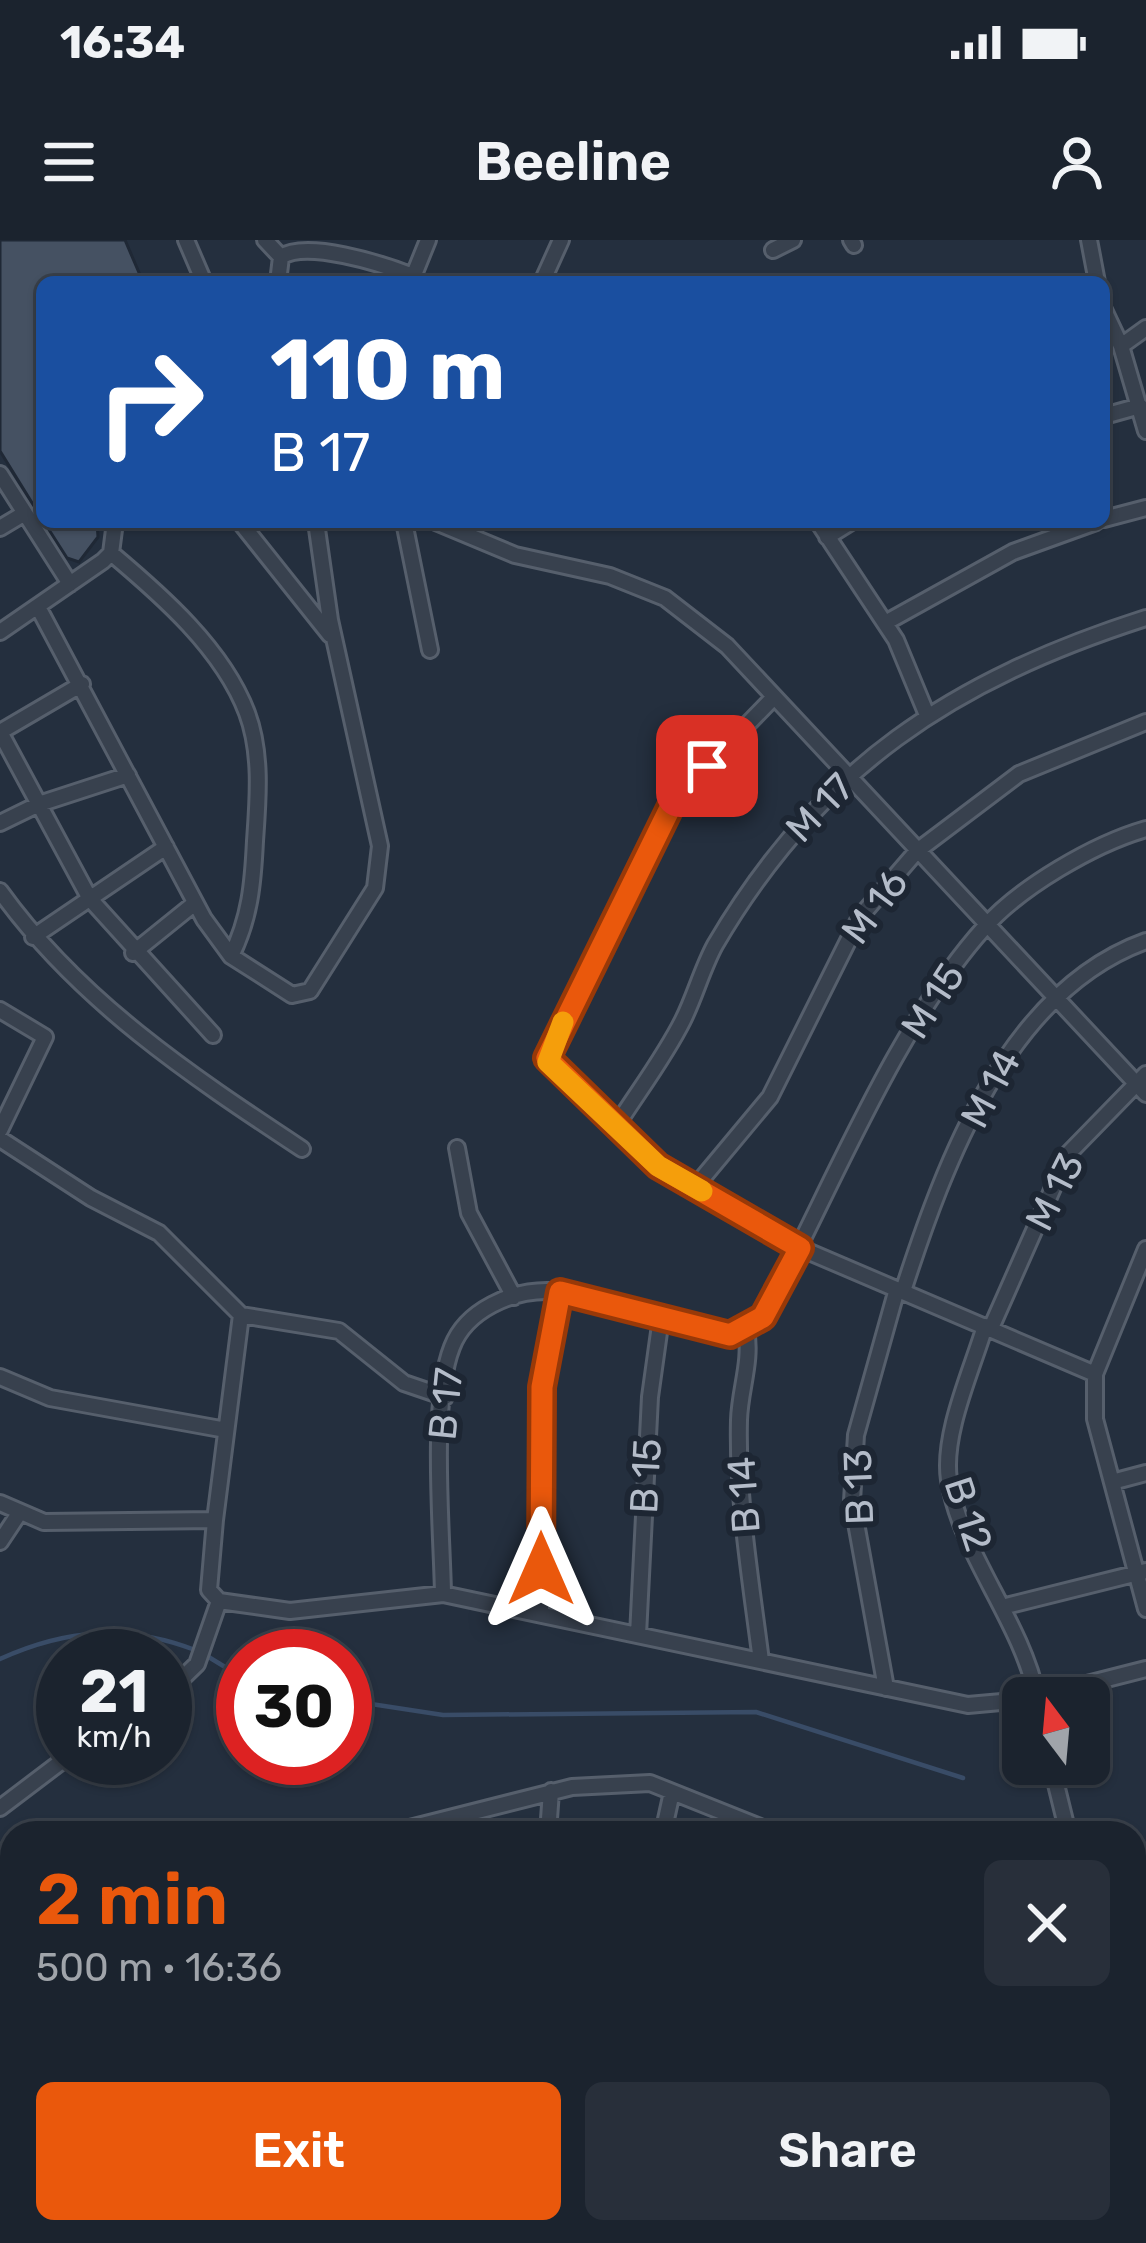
<!DOCTYPE html>
<html lang="en">
<head>
<meta charset="utf-8">
<style>
	:root { --surface:#1b232e; --page:#282f3a; --text:#f1f3f6; --muted:#a0a4aa; --line:#39404a; --accent:#ea580c }
	body { margin:0; font-family:Rubik,sans-serif; background:var(--page); color:var(--text); height:100vh; display:flex; flex-direction:column; font-size:45px; white-space:nowrap }
	* { box-sizing:border-box; margin:0 }
	p { font-size:39px; color:var(--muted) }
	.icon { flex:none; width:66px; height:66px; fill:none; stroke:currentColor; stroke-width:2; stroke-linecap:round; stroke-linejoin:round }
	.map { position:relative; flex:1; overflow:hidden }
	.side { position:absolute; left:0px; top:1581px; width:1146px; height:423px; display:flex; flex-direction:column; background:var(--surface); border-radius:36px 36px 0 0; box-shadow:0 3px 9px #0004,0 0 0 3px var(--line) }
	.side>* { flex:none }
	.guide { position:absolute; left:36px; top:36px; width:1074px; height:252px; border-radius:18px; box-shadow:0 3px 9px #0004,0 0 0 3px var(--line); background:#1a4fa0; color:#fff; overflow:hidden }
	.needle { width:78px; rotate:344deg }
	.controls { position:absolute; left:1002px; top:1437px; display:grid; gap:24px }
	.controls a { display:grid; place-items:center; width:108px; height:108px; border-radius:18px; background:var(--surface); box-shadow:0 3px 9px #0004,0 0 0 3px var(--line); font-size:60px }
	.speed { position:absolute; left:36px; top:1389px; display:flex; gap:24px; font-size:60px; font-weight:700; text-align:center }
	.speed>* { display:grid; place-content:center; width:156px; height:156px; border-radius:50%; background:var(--surface); box-shadow:0 3px 9px #0004,0 0 0 3px var(--line); line-height:1 }
	.speed small { font-size:30px; font-weight:400 }
	.speed .limit { border:18px solid #d22; background:#fff; color:#111 }
	.pin { position:absolute; display:grid; place-items:center; width:102px; height:102px; color:#fff; margin:-51px; border-radius:24px; box-shadow:0 6px 18px #0006 }
	.me { position:absolute; width:132px; margin:-66px; rotate:0deg; stroke-linejoin:round; filter:drop-shadow(0 0 9px #0008) }
	.turn { display:flex; align-items:center; gap:42px; height:252px; padding:0 36px; font-size:54px }
	.turn .icon { width:156px; height:156px; stroke-width:2.5 }
	.turn b { display:block; font-size:84px; line-height:102px }
	.round { display:grid; place-items:center; flex:none; width:126px; height:126px; border-radius:18px; background:var(--page) }
	.summary { display:flex; align-items:center; justify-content:space-between; height:204px; padding:0 36px }
	h1 { font-size:72px; font-weight:600; line-height:90px; color:var(--accent) }
	.button { display:flex; gap:24px; margin-top:auto; padding:24px 36px }
	.button a { flex:1; height:138px; border-radius:18px; background:var(--accent); color:#fff; font-size:48px; font-weight:600; line-height:138px; text-align:center }
	.button a+a { background:var(--page); color:var(--text) }
	.status { display:flex; justify-content:space-between; align-items:center; height:84px; padding:0 60px; background:var(--surface); direction:ltr }
	.status svg { height:33px; fill:currentColor }
	header { display:flex; justify-content:space-between; align-items:center; height:156px; padding:0 36px; background:var(--surface); font-size:54px; font-weight:600 }
	.map>svg:first-child { display:block }
	.lines { fill:none; stroke-linecap:round; stroke-linejoin:round }
	.stream { stroke:#394c67; stroke-width:4.5 }
	.building { fill:#455162; stroke:#1f2835; stroke-width:3 }
	.lane-casing { stroke:#565f6c; stroke-width:14 }
	.street-casing { stroke:#565f6c; stroke-width:20 }
	.lane { stroke:#38414e; stroke-width:8 }
	.street { stroke:#38414e; stroke-width:14 }
	.route-casing { stroke:#983908; stroke-width:30 }
	.route { stroke:#ea580c; stroke-width:21 }
	.slow { stroke:#f59e0b; stroke-width:21 }
	.labels { text-anchor:middle; dominant-baseline:central; stroke-width:12; stroke-linejoin:round; paint-order:stroke }
	.street-label { font-size:39px; fill:#b4bcc9; stroke:#1d2633 }
</style>
</head>
<body>
<div class="status"><b>16:34</b><svg viewBox="0 0 49 12"><path d="M0 12V9h3v3zM5 12V6h3v6zM10 12V3h3v9zM15 12V0h3v12zM26 1h20v11H26zM47 4h2v5h-2z"/></svg></div>
<header><svg class="icon" aria-label="menu" viewBox="0 0 24 24"><path d="M4 6h16M4 12h16M4 18h16"/></svg>Beeline<svg class="icon" aria-label="person" viewBox="0 0 24 24"><circle cx="12" cy="8" r="4"/><path d="M4 21q1-7 8-7t8 7"/></svg></header>
<div class="map">
<svg width="1146" height="2003" viewBox="0 0 1146 2003">
	<rect width="100%" height="100%" fill="#242f3e"/>
	<g class="lines">
		<path class="stream" d="M 207,1416 L 243,1438
			M 0,1419 C 66,1389 128,1384 195,1410
			M 345,1460 L 443,1475 L 756,1472 L 963,1538"/>
	</g>
	<path class="building" d="M 0,0 L 125,0 L 143,42 L 42,42 L 42,279 L 0,211 Z
		M 44,282 L 97,282 L 98,297 L 79,322 L 67,318 Z"/>
	<g class="lines">
		<defs>
			<path id="lane" d="M 1140,1902 L 1146,1924"/>
			<path id="street" d="M 186,0 L 204,42
				M 265,0 L 281,17
				M 851,0 L 854,5
				M 1089,0 L 1097,42
				M 773,10 L 793,0
				M 278,42 L 281,17 C 306,0 380,23 413,36
				M 411,42 L 428,0
				M 542,42 L 561,0
				M 1104,70 L 1121,106 L 1146,191
				M 1121,106 L 1146,88
				M 1104,176 L 1140,166
				M 0,234 L 70,344
				M 1104,279 L 1146,268
				M 240,282 L 330,395
				M 404,282 L 430,410
				M 436,282 L 515,315 L 610,336 L 665,358 L 727,406 L 1146,854
				M 818,282 L 896,400 L 927,475
				M 0,288 L 25,273
				M 827,297 L 851,282
				M 111,313 C 161,355 223,409 247,473 C 262,513 258,559 255,601 C 253,643 250,678 231,716
				M 38,367 L 204,679 L 231,716 L 292,755 L 310,751 L 375,648 L 380,606 L 330,380 L 316,282
				M 885,383 L 1013,312 L 1096,282
				M 0,392 L 103,321 L 111,313 L 115,282
				M 82,444 L 0,492 L 90,659 L 213,795
				M 774,457 L 674,560 L 547,814 L 548,822 L 658,926 L 800,1008 L 1095,1134
				M 0,583 L 39,564 L 128,535
				M 0,651 C 79,761 190,835 302,909
				M 33,697 L 166,607
				M 133,713 L 195,663
				M 0,770 L 45,797 L 0,890
				M 615,888 C 637,853 664,818 683,780 C 695,756 702,729 715,705 C 819,527 953,440 1146,378
				M 0,899 L 91,958 L 159,993 L 241,1075 L 339,1091 L 404,1143 L 445,1157
				M 457,908 L 469,973 L 514,1057
				M 695,947 L 770,857 L 860,677 L 917,611 L 1019,534 L 1146,482
				M 1146,1009 L 1095,1134 L 1095,1179 L 1146,1369
				M 903,1051 C 945,922 1007,751 1146,701
				M 985,1086 C 972,1130 942,1194 949,1240 C 960,1313 1021,1380 1037,1457
				M 991,1088 L 1068,914 L 1146,834
				M 746,1089 C 752,1122 740,1148 739,1180 C 737,1261 751,1342 761,1421
				M 0,1137 L 50,1158 L 226,1190
				M 1112,1242 L 1146,1233
				M 0,1263 L 44,1282 L 215,1280 L 209,1350 L 219,1361
				M 215,1280 L 241,1075
				M 0,1302 L 20,1272
				M 443,1354 C 442,1292 430,1162 452,1107 C 466,1070 512,1050 550,1051 C 604,1052 658,1077 709,1093 L 730,1095 L 763,1077 C 828,957 894,788 984,688 C 1020,647 1094,604 1146,589
				M 219,1361 L 290,1371 L 443,1354 L 968,1465 L 1023,1460
				M 1006,1366 L 1146,1331
				M 541,1375 L 542,1146 L 560,1052
				M 638,1395 L 650,1157 L 661,1078
				M 886,1448 L 852,1261 L 856,1195 L 897,1049
				M 165,1455 L 197,1424 L 219,1361
				M 1032,1458 L 1146,1429
				M 1051,1524 L 1068,1593
				M 0,1568 L 66,1518
				M 390,1593 L 572,1547 L 650,1543 L 775,1593
				M 548,1593 L 551,1551
				M 663,1593 L 672,1552
				M 0,1653 L 12,1658
				M 1134,1685 L 1146,1681
				M 0,1775 L 12,1780
				M 1134,1874 L 1140,1902
				M 4,1892 L 12,1879
				M 65,1992 L 76,2003
				M 260,1992 L 265,2003
				M 936,1992 L 951,2003
				M 1067,1992 L 1071,2003
				M 364,2003 L 365,1992
				M 469,2003 L 471,1992
				M 570,2003 L 573,1992
				M 682,2003 L 683,1992
				M 788,2003 L 790,1992
				M 886,2003 L 889,1992"/>
		</defs>
		<use href="#lane" class="lane-casing"/>
		<use href="#street" class="street-casing"/>
		<use href="#lane" class="lane"/>
		<use href="#street" class="street"/>
	</g>
	<g class="lines">
		<defs>
			<path id="route" d="M 541,1329 L 542,1147 L 560,1052 L 730,1095 L 763,1077 L 800,1008 L 658,926 L 547,818 L 674,560 L 707,526"/>
		</defs>
		<use href="#route" class="route-casing"/>
		<use href="#route" class="route"/>
		<path class="slow" d="M 563,782 L 548,822 L 658,926 L 702,951"/>
	</g>
	<g class="labels">
		<g class="street-label">
			<text transform="translate(820 568) rotate(-46)">M 17</text>
			<text transform="translate(875 667) rotate(-53)">M 16</text>
			<text transform="translate(933 761) rotate(-57)">M 15</text>
			<text transform="translate(991 849) rotate(-62)">M 14</text>
			<text transform="translate(1055 952) rotate(-63)">M 13</text>
			<text transform="translate(446 1164) rotate(-84)">B 17</text>
			<text transform="translate(646 1236) rotate(-87)">B 15</text>
			<text transform="translate(859 1247) rotate(-92)">B 13</text>
			<text transform="translate(744 1255) rotate(-94)">B 14</text>
			<text transform="translate(968 1274) rotate(72)">B 12</text>
		</g>
	</g>
</svg>
<div class="controls">
<a><svg class="needle" viewBox="-14 -14 28 28"><path d="M0-13l5 13h-10z" fill="#e53935"/><path d="M0 13l5-13h-10z" fill="#a0a4aa"/></svg></a>
</div>
<div class="speed"><div>21<small>km/h</small></div><div class="limit">30</div></div>
<div class="pin" style="left:707px;top:526px;background:#d93025"><svg class="icon" aria-label="arrive" viewBox="0 0 24 24"><path d="M6 21V4h12l-3 4 3 4H6"/></svg></div>
<svg class="me" style="left:541px;top:1329px" viewBox="-20 -20 40 40"><path d="M0-17L14 15 0 8-14 15z" fill="#ea580c" stroke="#fff" stroke-width="4"/></svg>
<div class="guide">
<div class="turn"><svg class="icon" aria-label="right" viewBox="0 0 24 24"><path d="M7 20v-9h11M14 6l5 5-5 5"/></svg><div><b>110 m</b>B 17</div></div>
</div>
<section class="side">
<div class="summary"><div><h1>2 min</h1><p>500 m · 16:36</p></div><a class="round"><svg class="icon" aria-label="close" viewBox="0 0 24 24"><path d="M6 6l12 12M18 6L6 18"/></svg></a></div>
<div class="button"><a>Exit</a><a>Share</a></div>
</section>
</div>
</body>
</html>
